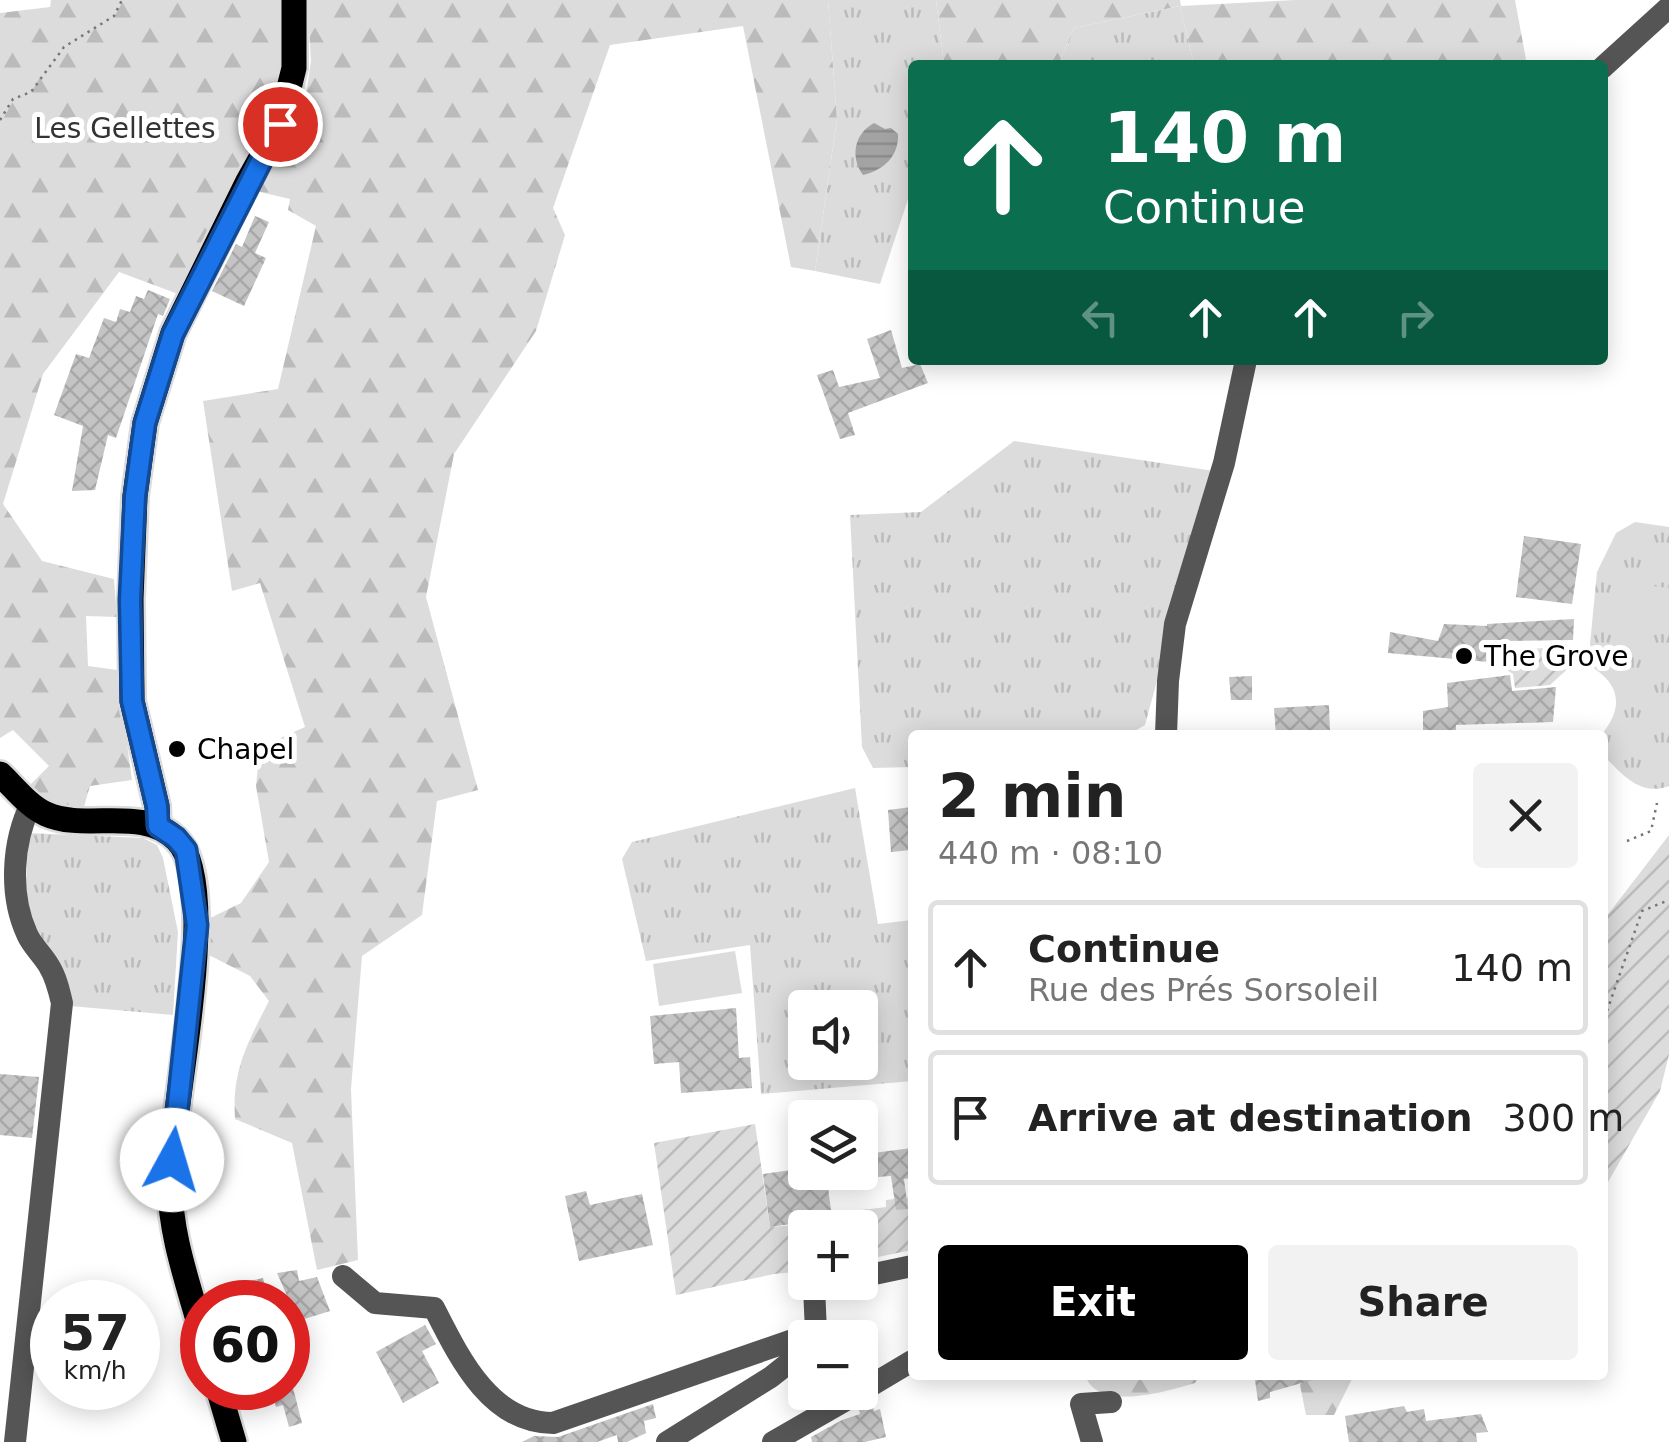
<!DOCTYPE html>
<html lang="en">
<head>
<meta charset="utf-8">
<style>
	:root { --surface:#fff; --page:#f2f2f2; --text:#222; --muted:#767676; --line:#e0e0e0; --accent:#000 }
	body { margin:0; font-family:"DejaVu Sans",sans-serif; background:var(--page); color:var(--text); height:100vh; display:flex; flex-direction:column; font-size:38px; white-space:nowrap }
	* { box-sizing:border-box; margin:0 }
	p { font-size:32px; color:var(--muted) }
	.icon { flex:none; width:55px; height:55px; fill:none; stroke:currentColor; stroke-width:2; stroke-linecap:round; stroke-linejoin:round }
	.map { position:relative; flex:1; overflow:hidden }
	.sheet { position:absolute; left:908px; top:730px; width:700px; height:650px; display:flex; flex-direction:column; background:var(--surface); border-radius:10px; box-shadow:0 5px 25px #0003 }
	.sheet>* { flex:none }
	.top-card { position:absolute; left:908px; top:60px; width:700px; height:305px; border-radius:10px; box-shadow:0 5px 25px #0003; background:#0b6e4f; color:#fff; overflow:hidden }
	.tools { position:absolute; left:788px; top:990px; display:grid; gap:20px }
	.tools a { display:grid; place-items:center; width:90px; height:90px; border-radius:10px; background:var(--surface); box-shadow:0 5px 25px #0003; font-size:50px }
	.speed { position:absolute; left:30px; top:1280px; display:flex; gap:20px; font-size:50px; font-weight:700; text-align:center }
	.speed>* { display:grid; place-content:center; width:130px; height:130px; border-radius:50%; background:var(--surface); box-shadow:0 5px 25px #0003; line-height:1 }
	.speed small { font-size:25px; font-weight:400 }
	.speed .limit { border:15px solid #d22; background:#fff; color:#111 }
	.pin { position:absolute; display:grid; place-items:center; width:85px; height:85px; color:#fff; margin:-42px; border:5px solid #fff; border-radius:50%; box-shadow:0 2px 10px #0007 }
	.me { position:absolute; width:110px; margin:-55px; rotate:6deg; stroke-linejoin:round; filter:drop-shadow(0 0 8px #0008) }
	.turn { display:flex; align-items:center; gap:35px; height:210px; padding:0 30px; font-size:45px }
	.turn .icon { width:130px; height:130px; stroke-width:2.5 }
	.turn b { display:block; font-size:70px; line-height:85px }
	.lanes { display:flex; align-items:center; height:95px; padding:0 30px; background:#0003; justify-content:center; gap:50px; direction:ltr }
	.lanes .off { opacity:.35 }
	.round { display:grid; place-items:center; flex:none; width:105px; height:105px; border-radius:10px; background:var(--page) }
	.overview { display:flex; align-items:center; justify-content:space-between; height:170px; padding:0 30px }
	h1 { font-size:60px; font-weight:700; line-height:75px }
	.button { display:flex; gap:20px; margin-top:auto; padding:20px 30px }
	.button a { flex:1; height:115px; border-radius:10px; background:var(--accent); color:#fff; font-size:40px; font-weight:700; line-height:115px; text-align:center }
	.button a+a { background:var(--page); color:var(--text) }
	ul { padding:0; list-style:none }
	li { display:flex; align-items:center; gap:30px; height:135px; margin:0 20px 15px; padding:0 10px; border:5px solid var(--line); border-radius:10px }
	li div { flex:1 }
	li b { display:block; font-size:38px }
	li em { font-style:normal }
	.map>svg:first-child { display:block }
	.grass { fill:url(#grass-tufts); fill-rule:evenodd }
	.forest { fill:url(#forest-firs) }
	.garden { fill:url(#garden-furrows) }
	.pitch { fill:#dcdcdc }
	.water { fill:url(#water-rules) }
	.building { fill:url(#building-cross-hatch) }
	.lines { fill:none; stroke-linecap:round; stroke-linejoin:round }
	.major-casing { stroke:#dbdbdb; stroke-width:30 }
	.path { stroke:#777; stroke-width:2.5; stroke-dasharray:2.5 5; stroke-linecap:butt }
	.minor { stroke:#555; stroke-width:22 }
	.major { stroke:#000; stroke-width:25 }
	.route-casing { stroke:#114b97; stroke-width:25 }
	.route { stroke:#1a73e8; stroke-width:18 }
	.poi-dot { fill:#000; stroke:#fff; stroke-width:4 }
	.labels { text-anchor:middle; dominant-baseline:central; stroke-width:10; stroke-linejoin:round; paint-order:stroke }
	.park-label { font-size:28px; fill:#333; stroke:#fff }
	.poi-label { font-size:28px; fill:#000; stroke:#fff; text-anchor:start }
</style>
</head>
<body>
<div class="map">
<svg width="1669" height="1442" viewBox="0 0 1669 1442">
	<defs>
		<pattern id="grass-tufts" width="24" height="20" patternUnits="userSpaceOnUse" patternTransform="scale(2.5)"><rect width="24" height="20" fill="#dcdcdc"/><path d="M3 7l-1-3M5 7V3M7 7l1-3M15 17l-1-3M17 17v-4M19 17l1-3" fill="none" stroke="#bbb"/></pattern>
		<pattern id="forest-firs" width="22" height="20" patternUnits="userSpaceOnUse" patternTransform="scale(2.5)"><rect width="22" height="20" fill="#dcdcdc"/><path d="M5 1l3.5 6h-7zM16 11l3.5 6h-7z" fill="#bbb"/></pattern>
		<pattern id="garden-furrows" width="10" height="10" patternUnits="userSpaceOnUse" patternTransform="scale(2.5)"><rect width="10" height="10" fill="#dcdcdc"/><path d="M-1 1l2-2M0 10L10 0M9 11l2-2" fill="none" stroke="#bbb"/></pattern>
		<pattern id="water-rules" width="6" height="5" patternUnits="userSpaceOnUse" patternTransform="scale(2.5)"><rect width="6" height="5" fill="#a3a3a3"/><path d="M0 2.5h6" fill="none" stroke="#8b8b8b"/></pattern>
		<pattern id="building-cross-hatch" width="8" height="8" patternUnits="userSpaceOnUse" patternTransform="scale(2.5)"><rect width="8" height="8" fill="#c4c4c4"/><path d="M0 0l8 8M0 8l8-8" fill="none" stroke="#a7a7a7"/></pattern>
	</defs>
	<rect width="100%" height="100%" fill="#fff"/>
	<path class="grass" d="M 828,0 L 936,0 L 944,65 L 912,65 L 912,187 L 880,284 L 815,271 L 837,119 Z
		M 1180,6 L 1194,65 L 1058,65 L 1074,28 Z
		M 1014,441 L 1214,471 L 1145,725 L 1128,735 L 912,735 L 912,767 L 873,768 L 862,747 L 850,515 L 921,512 Z
		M 1635,522 L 1669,527 L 1669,786 C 1640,797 1622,774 1603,755 L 1601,735 C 1625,707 1620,682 1588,665 L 1597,572 L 1616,533 Z
		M 855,788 L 878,924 L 912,920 L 912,1081 L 761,1094 L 750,945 L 646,961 L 622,859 L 632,842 ZM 805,1008 L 860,1008 L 860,1062 L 805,1062 Z
		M 28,833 L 143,838 L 157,845 L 163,858 L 178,932 L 173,1015 L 70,1006 L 25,913 Z"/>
	<path class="forest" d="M 51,0 L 285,0 L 286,71 L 269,126 L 178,294 L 119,272 L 43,374 L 3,504 L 42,561 L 114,579 L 117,617 L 86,616 L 88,666 L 117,670 L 132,780 L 90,786 L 83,810 L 53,805 L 28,787 L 49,766 L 13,730 L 0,738 L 0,13 L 50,7 Z
		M 307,0 L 828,0 L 837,119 L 815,271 L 791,267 L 743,26 L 610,45 L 553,208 L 565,235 L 536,331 L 454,454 L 426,597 L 478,790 L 437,801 L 422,915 L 362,956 L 351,1089 L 358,1260 L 317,1270 L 292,1143 L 235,1119 C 232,1070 247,1044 269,1001 L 250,976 L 205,953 L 208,919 L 241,903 L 269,862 L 256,786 L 260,747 L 305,727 L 260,583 L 232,591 L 203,401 L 278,389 L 316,226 L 288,210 L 290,199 L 252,190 L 303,115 L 311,61 Z
		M 936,0 L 1180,0 L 1181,6 L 1295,0 L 1515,0 L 1527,65 L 1194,65 L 1180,6 L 1074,28 L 1058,65 L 944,65 Z
		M 1085,1375 L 1200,1375 L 1195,1383 C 1165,1392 1097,1412 1085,1375 Z
		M 1298,1375 L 1354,1375 L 1334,1415 L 1306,1415 Z"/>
	<path class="garden" d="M 1570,646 L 1572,665 L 1550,685 L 1515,688 L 1513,674 L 1507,670 L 1505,651 Z
		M 1669,835 L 1669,1055 L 1660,1091 L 1603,1191 L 1603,921 Z
		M 755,1124 L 770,1227 L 806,1224 L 805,1232 L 794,1234 L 795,1244 L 805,1243 L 805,1271 L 774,1274 L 676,1295 L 654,1143 Z
		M 912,1197 L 912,1250 L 868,1259 L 863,1210 L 886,1207 L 886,1200 Z"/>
	<path class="pitch" d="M 1620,582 L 1669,588 L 1669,635 L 1614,628 Z
		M 735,951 L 742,993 L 659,1006 L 653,964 Z"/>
	<path class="water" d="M 874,123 L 885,129 L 891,128 L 898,134 C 899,156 884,170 863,175 C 850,157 854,134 874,123 Z"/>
	<path class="building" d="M 255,216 L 269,222 L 255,253 L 266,258 L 244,306 L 212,291 L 236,244 L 242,247 Z
		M 148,290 L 170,299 L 163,316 L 158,314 L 116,438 L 108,435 L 95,490 L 72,491 L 83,426 L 54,415 L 76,354 L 89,358 L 104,318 L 116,322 L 120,309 L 130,312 L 136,296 L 144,299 Z
		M 891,330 L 902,368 L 920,364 L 928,383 L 848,413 L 855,435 L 840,439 L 817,375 L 833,370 L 839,387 L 880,378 L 867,339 Z
		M 1524,536 L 1581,544 L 1572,604 L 1516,597 Z
		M 1574,619 L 1573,640 L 1500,641 L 1500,663 L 1388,653 L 1390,632 L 1438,641 L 1444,624 L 1487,626 L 1487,624 Z
		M 1510,675 L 1512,691 L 1556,687 L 1553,722 L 1456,725 L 1456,735 L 1423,735 L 1423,711 L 1448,707 L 1447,683 Z
		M 1252,676 L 1252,700 L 1231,700 L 1229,677 Z
		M 1329,705 L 1330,732 L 1276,735 L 1274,708 Z
		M 912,807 L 911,850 L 891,852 L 888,810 Z
		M 736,1008 L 739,1058 L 750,1057 L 752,1088 L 681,1093 L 679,1062 L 654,1064 L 650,1016 Z
		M 0,1074 L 39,1077 L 32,1138 L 0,1135 Z
		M 912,1148 L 912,1178 L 904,1179 L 908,1209 L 896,1210 L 891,1176 L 877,1177 L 873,1153 Z
		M 805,1168 L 805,1172 L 826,1172 L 832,1218 L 770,1227 L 763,1174 Z
		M 586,1191 L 590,1205 L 642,1194 L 653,1245 L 579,1261 L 565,1196 Z
		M 297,1270 L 299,1281 L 317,1277 L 330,1311 L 298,1321 L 277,1273 Z
		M 263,1278 L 270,1302 L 217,1302 L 214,1289 Z
		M 425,1325 L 436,1344 L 422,1351 L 439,1383 L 403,1403 L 376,1352 Z
		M 1272,1375 L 1315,1375 L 1316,1379 L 1270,1392 L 1270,1398 L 1258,1401 L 1255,1380 Z
		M 271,1388 L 293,1388 L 302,1423 L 289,1427 L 283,1405 L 276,1407 Z
		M 872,1402 L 874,1411 L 880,1409 L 886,1437 L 865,1442 L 812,1442 L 811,1437 L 842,1420 L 860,1414 L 859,1410 Z
		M 653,1404 L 656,1418 L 644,1421 L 646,1433 L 627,1442 L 618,1442 L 617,1435 L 597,1442 L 522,1442 L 534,1436 L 558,1437 Z
		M 1404,1406 L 1407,1412 L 1424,1409 L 1426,1421 L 1481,1414 L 1488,1432 L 1476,1433 L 1477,1442 L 1349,1442 L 1345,1416 Z"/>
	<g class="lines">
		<defs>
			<path id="major" d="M 0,774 C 14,787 28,806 46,814 C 86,832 143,805 177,840 C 224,887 169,1115 170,1185 C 170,1235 189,1286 202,1334
				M 158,827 L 157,806 L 132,701 L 131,599 L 135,496 L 145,423 L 173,333 L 248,181 L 280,124 L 294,68 L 294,0
				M 218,1388 L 234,1442"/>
		</defs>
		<use href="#major" class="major-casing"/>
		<path class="path" d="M 0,120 L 13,99 L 31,92 L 64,47 L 114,16 L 122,0
			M 1627,841 L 1651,831 L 1657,803
			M 1602,1025 L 1642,911 L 1669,900"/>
		<path class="minor" d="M 1602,68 L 1669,7
			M 1166,735 L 1168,681 L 1175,624 L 1224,463 L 1246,360
			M 343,1276 L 375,1303 L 434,1308 C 459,1357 490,1423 553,1423 L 816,1332 L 814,1287 L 834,1282
			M 860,1277 L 912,1266
			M 860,1392 L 912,1361
			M 15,1442 L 62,1003 C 59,990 56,977 49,966 C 43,955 32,946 27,934 C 9,895 12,842 31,804
			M 667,1442 L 771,1377 L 805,1350
			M 773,1442 L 860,1392
			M 1092,1442 L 1081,1404 L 1111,1402"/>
		<use href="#major" class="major"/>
	</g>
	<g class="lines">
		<defs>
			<path id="route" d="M 172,1160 L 197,925 L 186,850 L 176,838 L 158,826 L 157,806 L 132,701 L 130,600 L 135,496 L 145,423 L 173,334 L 280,124"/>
		</defs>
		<use href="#route" class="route-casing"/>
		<use href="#route" class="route"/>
	</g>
	<g class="poi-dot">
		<circle cx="1464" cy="656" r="10"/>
		<circle cx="177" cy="749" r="10"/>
	</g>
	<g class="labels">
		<g class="park-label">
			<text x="125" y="128">Les Gellettes</text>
		</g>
		<g class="poi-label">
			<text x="1484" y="656">The Grove</text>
			<text x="197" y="749">Chapel</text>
		</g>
	</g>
</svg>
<div class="tools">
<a><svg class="icon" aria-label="sound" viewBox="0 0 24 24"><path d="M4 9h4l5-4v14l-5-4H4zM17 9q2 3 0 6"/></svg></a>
<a><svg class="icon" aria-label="layers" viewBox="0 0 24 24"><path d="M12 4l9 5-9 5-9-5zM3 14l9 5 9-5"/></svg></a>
<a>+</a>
<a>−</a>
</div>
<div class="speed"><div>57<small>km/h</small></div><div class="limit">60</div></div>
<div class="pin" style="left:280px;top:124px;background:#d93025"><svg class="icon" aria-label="arrive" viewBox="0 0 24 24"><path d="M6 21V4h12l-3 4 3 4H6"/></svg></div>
<svg class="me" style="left:172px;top:1160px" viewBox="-20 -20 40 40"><circle r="19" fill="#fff"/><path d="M0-13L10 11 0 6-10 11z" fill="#1a73e8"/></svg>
<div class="top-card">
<div class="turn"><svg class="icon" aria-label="ahead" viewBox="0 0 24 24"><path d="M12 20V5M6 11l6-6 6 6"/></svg><div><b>140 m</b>Continue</div></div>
<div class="lanes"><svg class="icon off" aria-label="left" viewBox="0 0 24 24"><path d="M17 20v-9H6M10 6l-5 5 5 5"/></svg><svg class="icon" aria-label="ahead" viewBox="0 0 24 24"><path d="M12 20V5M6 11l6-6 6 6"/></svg><svg class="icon" aria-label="ahead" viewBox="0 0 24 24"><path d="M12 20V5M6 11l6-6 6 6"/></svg><svg class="icon off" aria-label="right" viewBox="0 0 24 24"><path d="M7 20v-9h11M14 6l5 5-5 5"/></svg></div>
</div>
<section class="sheet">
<div class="overview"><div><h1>2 min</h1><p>440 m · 08:10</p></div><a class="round"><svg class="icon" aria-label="close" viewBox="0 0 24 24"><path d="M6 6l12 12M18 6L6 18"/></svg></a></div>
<ul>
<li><svg class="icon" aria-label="ahead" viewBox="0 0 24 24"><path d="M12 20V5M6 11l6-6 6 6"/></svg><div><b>Continue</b><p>Rue des Prés Sorsoleil</p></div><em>140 m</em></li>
<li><svg class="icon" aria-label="arrive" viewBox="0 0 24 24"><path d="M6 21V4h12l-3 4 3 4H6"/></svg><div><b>Arrive at destination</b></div><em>300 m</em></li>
</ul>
<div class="button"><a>Exit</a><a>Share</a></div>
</section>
</div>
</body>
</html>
